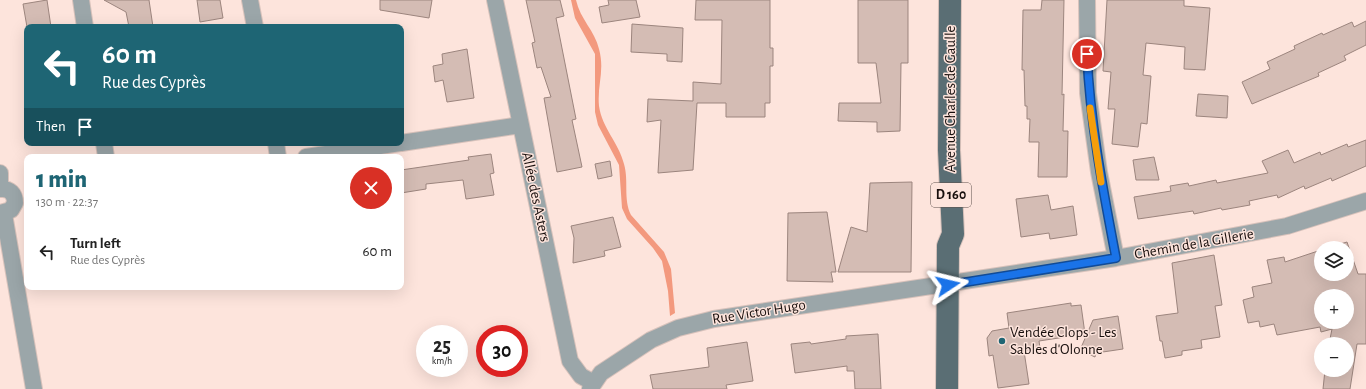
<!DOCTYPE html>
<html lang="en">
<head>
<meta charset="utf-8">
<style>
	:root { --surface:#fff; --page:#f2f2f2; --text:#222; --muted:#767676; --accent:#1e6574 }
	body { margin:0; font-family:"Alegreya Sans",sans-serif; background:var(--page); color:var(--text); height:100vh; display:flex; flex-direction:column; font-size:15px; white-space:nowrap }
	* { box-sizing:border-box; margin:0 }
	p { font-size:13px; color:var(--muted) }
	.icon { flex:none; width:22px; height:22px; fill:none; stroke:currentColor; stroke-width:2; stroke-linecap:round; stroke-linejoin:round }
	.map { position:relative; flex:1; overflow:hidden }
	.sheet { position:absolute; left:24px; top:154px; width:380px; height:136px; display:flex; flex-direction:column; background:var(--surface); border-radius:8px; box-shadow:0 4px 16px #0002 }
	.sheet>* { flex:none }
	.banner { position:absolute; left:24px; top:24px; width:380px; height:122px; border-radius:8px; box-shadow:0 4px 16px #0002; background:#1e6574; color:#fff; overflow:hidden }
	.controls { position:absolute; left:1314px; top:241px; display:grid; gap:8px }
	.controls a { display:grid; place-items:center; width:40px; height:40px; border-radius:50%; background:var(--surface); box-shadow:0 4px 16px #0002; font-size:20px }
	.speed { position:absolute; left:416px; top:325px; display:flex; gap:8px; font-size:20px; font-weight:700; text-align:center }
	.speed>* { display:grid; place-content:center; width:52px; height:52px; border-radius:50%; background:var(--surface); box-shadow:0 4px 16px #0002; line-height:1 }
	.speed small { font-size:10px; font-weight:400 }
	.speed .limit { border:6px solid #d22; background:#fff; color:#111 }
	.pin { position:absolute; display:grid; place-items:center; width:34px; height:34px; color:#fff; margin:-17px; border:2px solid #fff; border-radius:50%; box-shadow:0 1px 4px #0007 }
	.me { position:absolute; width:44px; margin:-22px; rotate:80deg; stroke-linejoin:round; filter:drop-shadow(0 0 3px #0008) }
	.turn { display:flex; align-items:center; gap:14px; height:84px; padding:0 12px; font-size:18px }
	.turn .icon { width:52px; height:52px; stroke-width:2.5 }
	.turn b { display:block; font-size:28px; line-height:34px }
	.then { display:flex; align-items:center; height:38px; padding:0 12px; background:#0003; gap:8px; font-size:15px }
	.round { display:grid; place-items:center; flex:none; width:42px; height:42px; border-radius:21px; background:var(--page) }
	.overview { display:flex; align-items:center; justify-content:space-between; height:68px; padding:0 12px }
	h1 { font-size:24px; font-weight:800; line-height:30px; color:var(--accent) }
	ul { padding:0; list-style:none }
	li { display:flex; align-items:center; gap:12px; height:60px; padding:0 12px }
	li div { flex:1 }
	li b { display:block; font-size:15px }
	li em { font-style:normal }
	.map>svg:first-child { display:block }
	.water { fill:#f3997e }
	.building { fill:#d4bcb4; stroke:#9c857e; fill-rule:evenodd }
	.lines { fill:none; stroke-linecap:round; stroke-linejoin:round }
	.minor-casing { stroke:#d8c2bb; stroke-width:18 }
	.primary-casing { stroke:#d8c2bb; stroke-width:24 }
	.minor { stroke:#9ba6a9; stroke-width:16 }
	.primary { stroke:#5a6e74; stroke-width:22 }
	.route-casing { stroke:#114b97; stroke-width:10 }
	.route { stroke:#1a73e8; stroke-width:7 }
	.slow { stroke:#f59e0b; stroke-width:7 }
	.poi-dot { fill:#1e6574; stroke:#fde4dc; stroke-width:1.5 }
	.labels { text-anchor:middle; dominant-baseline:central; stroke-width:3; stroke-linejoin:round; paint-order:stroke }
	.shield { fill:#fde4dc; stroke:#5d4f4b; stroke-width:1 }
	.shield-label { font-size:14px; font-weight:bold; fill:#180f0d }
	.street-label { font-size:15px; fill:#180f0d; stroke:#fde4dc }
	.poi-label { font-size:15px; fill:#180f0d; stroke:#fde4dc; text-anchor:start }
</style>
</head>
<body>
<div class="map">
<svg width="1366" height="389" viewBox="0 0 1366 389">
	<rect width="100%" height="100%" fill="#fde4dc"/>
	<path class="water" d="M 571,0 L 576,0 C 580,19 595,31 599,49 C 605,71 597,85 599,106 C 602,128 619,143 624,164 C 629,181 623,199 631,215 L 664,252 L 671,269 L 675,313 L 670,316 L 668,291 L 662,261 L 653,248 L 627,219 L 622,208 L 619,165 L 598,125 L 595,112 L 595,54 L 575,18 Z"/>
	<path class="building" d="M 47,0 L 51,27 L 27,27 L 23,4 Z
		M 104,0 L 149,0 L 153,27 L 129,27 L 126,12 Z
		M 197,0 L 220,0 L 223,18 L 200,22 Z
		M 380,0 L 432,0 L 429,18 L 380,10 Z
		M 526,0 L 560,0 L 564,16 L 556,18 L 576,119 L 572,120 L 582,167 L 557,172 L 544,98 L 551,97 L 541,67 L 537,68 L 532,43 L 535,42 Z
		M 608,0 L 636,0 L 640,17 L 602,23 L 599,7 L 609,5 Z
		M 696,0 L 770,0 L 770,48 L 773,48 L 773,66 L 770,66 L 770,103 L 765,103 L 765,117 L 726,117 L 726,103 L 697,103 L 693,170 L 658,173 L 661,120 L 647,122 L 648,99 L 693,101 L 693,82 L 721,84 L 722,20 L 695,20 Z
		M 858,0 L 908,0 L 908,63 L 901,63 L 900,131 L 877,132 L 877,122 L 838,121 L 839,103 L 881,103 L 876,63 L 858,63 Z
		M 1042,0 L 1064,0 L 1062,95 L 1064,94 L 1063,131 L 1068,131 L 1067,177 L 1038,177 L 1039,142 L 1029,142 L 1030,119 L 1027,119 L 1027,106 L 1025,106 L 1024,70 L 1022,70 L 1023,10 L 1041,10 Z
		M 1107,0 L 1184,0 L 1184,6 L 1210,8 L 1205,70 L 1184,69 L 1185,47 L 1146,43 L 1143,75 L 1151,76 L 1147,124 L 1141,123 L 1138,147 L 1112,144 L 1115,109 L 1108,109 L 1111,72 L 1103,71 Z
		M 1366,21 L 1366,45 L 1344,56 L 1346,60 L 1318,73 L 1319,76 L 1252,104 L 1242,82 L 1270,69 L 1267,62 L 1295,49 L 1294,46 L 1322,33 L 1323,35 L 1352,22 L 1354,27 Z
		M 632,24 L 683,28 L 682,62 L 667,61 L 667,54 L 631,52 Z
		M 467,49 L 474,98 L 447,102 L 443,80 L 435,82 L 433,66 L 443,64 L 442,54 Z
		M 1198,94 L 1228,96 L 1227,118 L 1196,116 Z
		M 1366,140 L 1366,166 L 1332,181 L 1331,178 L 1305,189 L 1304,186 L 1278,198 L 1277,195 L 1249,201 L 1250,205 L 1222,210 L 1221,208 L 1194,214 L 1193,211 L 1138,219 L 1134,197 L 1171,191 L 1170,186 L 1188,183 L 1189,186 L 1216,180 L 1217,183 L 1268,173 L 1262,161 L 1288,150 L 1294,163 L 1320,152 L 1321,155 L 1347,144 L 1348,147 Z
		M 491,154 L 494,173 L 490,174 L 494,195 L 466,199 L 463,180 L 426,184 L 426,189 L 401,193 L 401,170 L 469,160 L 468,157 Z
		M 1154,157 L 1159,180 L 1136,180 L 1133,160 Z
		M 610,161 L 612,176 L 598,179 L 595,164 Z
		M 912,182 L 911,272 L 838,272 L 851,227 L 867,232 L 870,183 Z
		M 1048,195 L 1051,210 L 1073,206 L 1077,235 L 1050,239 L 1049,233 L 1021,237 L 1016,199 Z
		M 827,212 L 836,272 L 831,272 L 833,282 L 787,281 L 788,213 Z
		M 613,217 L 621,247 L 604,251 L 605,256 L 573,263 L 574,238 L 571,226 Z
		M 1347,242 L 1358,274 L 1366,274 L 1366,344 L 1357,344 L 1350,389 L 1323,389 L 1325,370 L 1347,370 L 1347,344 L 1329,344 L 1332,329 L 1321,332 L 1320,327 L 1277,335 L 1274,324 L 1260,327 L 1259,321 L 1248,323 L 1243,300 L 1254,297 L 1252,287 L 1272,283 L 1267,260 L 1284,257 L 1285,262 L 1321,250 L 1321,274 L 1347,274 L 1347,248 L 1327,248 ZM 1321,296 L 1347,296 L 1347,322 L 1321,322 Z
		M 1214,255 L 1222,305 L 1215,306 L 1220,337 L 1201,340 L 1202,348 L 1182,351 L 1182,355 L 1165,358 L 1162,341 L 1160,341 L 1156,316 L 1178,313 L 1172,263 Z
		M 1071,303 L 1071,306 L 1081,305 L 1085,334 L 1039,341 L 1040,348 L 1024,351 L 1029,384 L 998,388 L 993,355 L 989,356 L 987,338 L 992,331 L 1009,328 L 1007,313 Z
		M 1118,316 L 1123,349 L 1096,353 L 1095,357 L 1080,350 L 1093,320 Z
		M 878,334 L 881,389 L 855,389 L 854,371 L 847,371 L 847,366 L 795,373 L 791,344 L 810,342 L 811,344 L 846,339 L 846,336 Z
		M 747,342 L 753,381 L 726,385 L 727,389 L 653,389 L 650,375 L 709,367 L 707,348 Z"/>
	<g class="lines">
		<defs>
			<path id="minor" d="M 81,0 L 85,27
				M 250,0 L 255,27
				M 495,0 L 570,361 L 581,376 L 594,383
				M 1087,0 L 1088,93 L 1099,172 L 1116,258
				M 104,143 L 106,157
				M 276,143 L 278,157
				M 401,143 L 521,125
				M 306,157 L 400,143
				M 0,173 L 0,186
				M 0,189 C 10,188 15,194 15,203 L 11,210 L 0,213
				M 4,214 L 34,389
				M 590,389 L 601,373 L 651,340 L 678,328 L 714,319 L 1116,258 L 1287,226 L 1366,201"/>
			<path id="primary" d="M 947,389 L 948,246 L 953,234 L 949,150 L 950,0"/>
		</defs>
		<use href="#minor" class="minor-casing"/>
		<use href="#primary" class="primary-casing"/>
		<use href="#minor" class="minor"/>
		<use href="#primary" class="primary"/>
	</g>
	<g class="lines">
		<defs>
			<path id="route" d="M 948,285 L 1116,258 C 1103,190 1090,123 1087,54"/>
		</defs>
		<use href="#route" class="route-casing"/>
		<use href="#route" class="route"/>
		<path class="slow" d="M 1090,108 L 1101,182"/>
	</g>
	<circle class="poi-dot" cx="1002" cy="341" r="4"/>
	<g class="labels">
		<rect class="shield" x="931" y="183" width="40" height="24" rx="3"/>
		<g class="shield-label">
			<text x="951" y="195">D 160</text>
		</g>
		<g class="street-label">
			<text transform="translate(950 99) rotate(-90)">Avenue Charles de Gaulle</text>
			<text transform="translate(536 197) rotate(78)">Allée des Asters</text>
			<text transform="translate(1194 244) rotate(-10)">Chemin de la Gillerie</text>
			<text transform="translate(759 312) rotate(-9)">Rue Victor Hugo</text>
		</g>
		<g class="poi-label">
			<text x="1010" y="332">Vendée Clops - Les<tspan x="1010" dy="17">Sables d'Olonne</tspan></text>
		</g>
	</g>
</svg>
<div class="controls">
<a><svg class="icon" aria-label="layers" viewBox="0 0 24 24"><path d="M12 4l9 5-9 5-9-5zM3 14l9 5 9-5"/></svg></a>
<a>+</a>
<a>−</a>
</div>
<div class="speed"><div>25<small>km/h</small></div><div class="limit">30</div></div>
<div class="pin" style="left:1087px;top:54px;background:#d93025"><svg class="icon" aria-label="arrive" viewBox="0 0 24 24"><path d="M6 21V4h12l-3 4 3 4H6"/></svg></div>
<svg class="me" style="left:948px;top:285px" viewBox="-20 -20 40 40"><path d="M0-17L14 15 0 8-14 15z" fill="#1a73e8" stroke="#fff" stroke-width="4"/></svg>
<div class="banner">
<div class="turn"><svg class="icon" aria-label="left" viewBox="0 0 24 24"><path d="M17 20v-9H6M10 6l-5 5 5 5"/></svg><div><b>60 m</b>Rue des Cyprès</div></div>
<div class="then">Then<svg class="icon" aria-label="arrive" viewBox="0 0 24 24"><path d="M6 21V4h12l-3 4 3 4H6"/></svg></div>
</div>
<section class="sheet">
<div class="overview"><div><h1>1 min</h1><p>130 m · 22:37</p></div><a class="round" style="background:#d93025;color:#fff"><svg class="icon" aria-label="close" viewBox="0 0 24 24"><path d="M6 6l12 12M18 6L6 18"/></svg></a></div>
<ul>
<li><svg class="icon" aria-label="left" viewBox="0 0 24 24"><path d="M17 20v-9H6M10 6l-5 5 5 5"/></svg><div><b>Turn left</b><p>Rue des Cyprès</p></div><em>60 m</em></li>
</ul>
</section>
</div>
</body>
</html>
